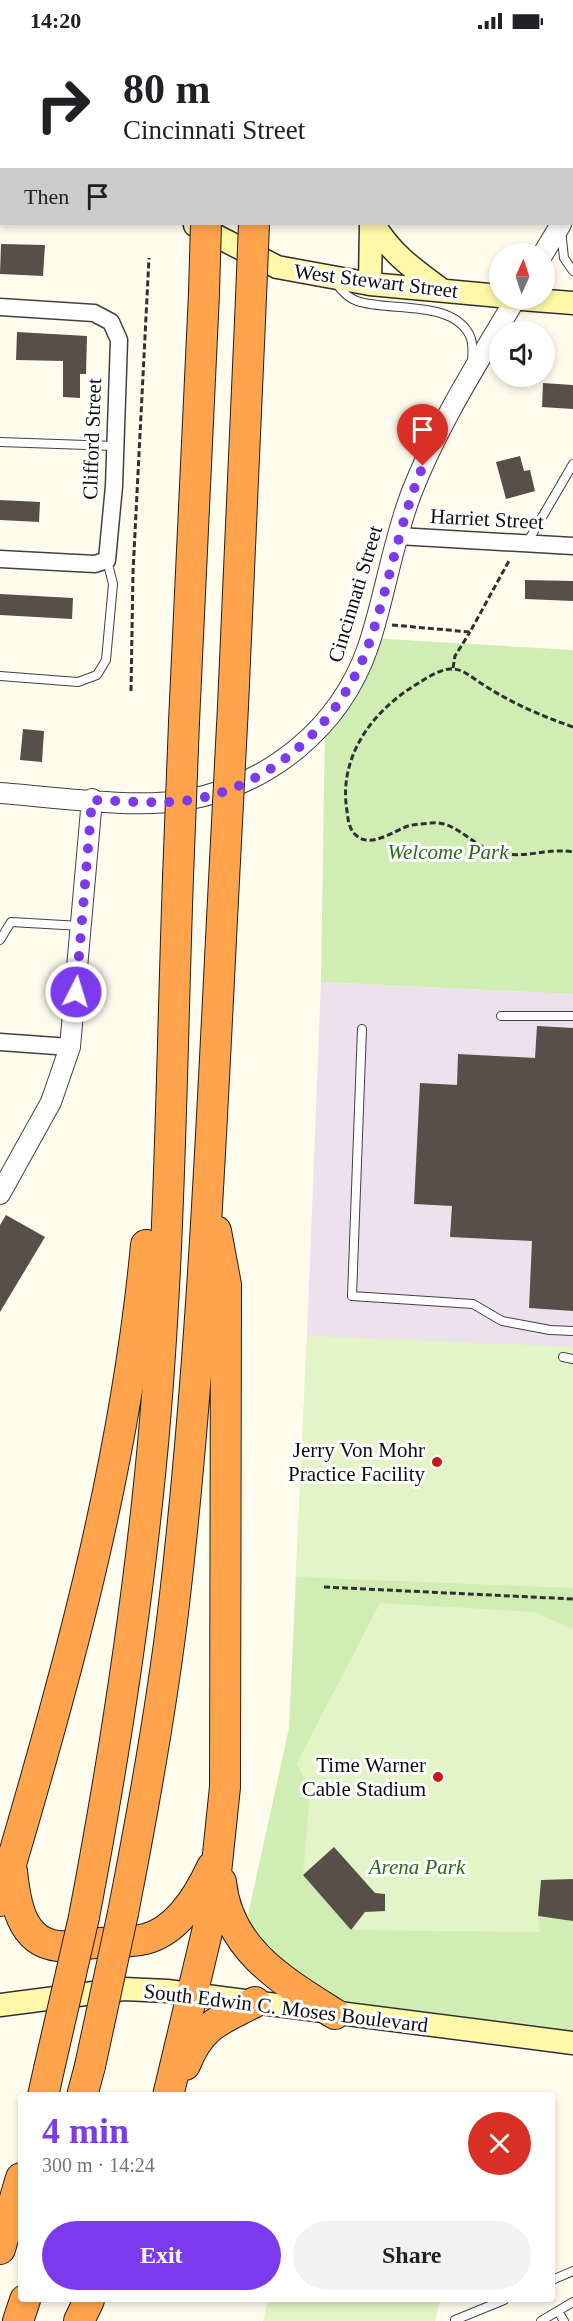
<!DOCTYPE html>
<html lang="en">
<head>
<meta charset="utf-8">
<style>
	:root { --surface:#fff; --page:#f2f2f2; --text:#202124; --muted:#757577; --accent:#7c3aed }
	body { margin:0; font-family:Georgia,serif; background:var(--page); color:var(--text); height:100vh; display:flex; flex-direction:column; font-size:22px; white-space:nowrap }
	* { box-sizing:border-box; margin:0 }
	p { font-size:20px; color:var(--muted) }
	.icon { flex:none; width:33px; height:33px; fill:none; stroke:currentColor; stroke-width:2; stroke-linecap:round; stroke-linejoin:round }
	.map { position:relative; flex:1; overflow:hidden }
	.drawer { position:absolute; left:18px; top:2050px; width:537px; height:210px; display:flex; flex-direction:column; background:var(--surface); border-radius:6px; box-shadow:0 3px 9px #0003 }
	.drawer>* { flex:none }
	.guide { position:absolute; left:0px; top:0px; width:573px; height:183px; box-shadow:0 3px 9px #0003; background:#fff; color:var(--text); overflow:hidden }
	.needle { width:39px; rotate:3deg }
	.controls { position:absolute; left:489px; top:201px; display:grid; gap:12px }
	.controls a { display:grid; place-items:center; width:66px; height:66px; border-radius:50%; background:var(--surface); box-shadow:0 3px 9px #0003; font-size:30px }
	.pin { position:absolute; display:grid; place-items:center; width:51px; height:51px; color:#fff; margin:-62px -26px; border-radius:50% 50% 50% 0; rotate:-45deg; box-shadow:0 0 6px #0007 }
	.pin .icon { rotate:45deg }
	.me { position:absolute; width:66px; margin:-33px; rotate:5deg; stroke-linejoin:round; filter:drop-shadow(0 0 4px #0008) }
	.turn { display:flex; align-items:center; gap:21px; height:126px; padding:0 24px; font-size:27px }
	.turn .icon { width:78px; height:78px; stroke-width:2.5 }
	.turn b { display:block; font-size:42px; line-height:51px }
	.then { display:flex; align-items:center; height:57px; padding:0 24px; background:#0003; gap:12px; font-size:22px }
	.round { display:grid; place-items:center; flex:none; width:63px; height:63px; border-radius:32px; background:var(--page) }
	.headline { display:flex; align-items:center; justify-content:space-between; height:102px; padding:0 24px }
	h1 { font-size:36px; font-weight:700; line-height:45px; color:var(--accent) }
	.primary-button { display:flex; gap:12px; margin-top:auto; padding:12px 24px }
	.primary-button a { flex:1; height:69px; border-radius:36px; background:var(--accent); color:#fff; font-size:24px; font-weight:700; line-height:69px; text-align:center }
	.primary-button a+a { background:var(--page); color:var(--text) }
	.status { display:flex; justify-content:space-between; align-items:center; height:42px; padding:0 30px; background:var(--surface); direction:ltr }
	.status svg { height:16px; fill:currentColor }
	.map>svg:first-child { display:block }
	.industrial { fill:#ece1ed }
	.green { fill:#d0eeb3 }
	.pitch { fill:#e3f4c6 }
	.building { fill:#584f49 }
	.lines { fill:none; stroke-linecap:round; stroke-linejoin:round }
	.service-casing { stroke:#414141; stroke-width:10 }
	.minor-casing { stroke:#414141; stroke-width:19 }
	.tertiary-casing { stroke:#414141; stroke-width:22 }
	.secondary-casing { stroke:#303030; stroke-width:25 }
	.motorway-casing { stroke:#1f1f1f; stroke-width:32 }
	.path { stroke:#303030; stroke-width:3; stroke-dasharray:6 3; stroke-linecap:butt }
	.service { stroke:#fff; stroke-width:8 }
	.minor { stroke:#fff; stroke-width:16 }
	.tertiary { stroke:#fff; stroke-width:20 }
	.secondary { stroke:#fff8a9; stroke-width:22 }
	.motorway { stroke:#ffa44c; stroke-width:30 }
	.motorway-bridge-casing { stroke:#1f1f1f; stroke-width:32; stroke-linecap:butt }
	.motorway-bridge { stroke:#ffa44c; stroke-width:30 }
	.route { stroke:#7c3aed; stroke-width:10; stroke-dasharray:0 18 }
	.poi-dot { fill:#cd1619; stroke:#fff; stroke-width:2 }
	.labels { text-anchor:middle; dominant-baseline:central; stroke-width:6; stroke-linejoin:round; paint-order:stroke }
	.street-label { font-size:21px; fill:#0e0e0e; stroke:#fff }
	.park-label { font-size:21px; font-style:italic; fill:#266d17; stroke:#fff }
	.poi-label { font-size:21px; fill:#0e0e0e; stroke:#fff; text-anchor:end }
</style>
</head>
<body>
<div class="status"><b>14:20</b><svg viewBox="0 0 49 12"><path d="M0 12V9h3v3zM5 12V6h3v6zM10 12V3h3v9zM15 12V0h3v12zM26 1h20v11H26zM47 4h2v5h-2z"/></svg></div>
<div class="map">
<svg width="573" height="2279" viewBox="0 0 573 2279">
	<rect width="100%" height="100%" fill="#fffcee"/>
	<path class="industrial" d="M 321,940 L 573,952 L 573,1305 L 307,1294 Z"/>
	<path class="green" d="M 370,596 L 573,608 L 573,952 L 321,940 L 325,680 Z
		M 307,1294 L 573,1305 L 573,2001 L 362,1976 L 242,1900 L 289,1686 Z"/>
	<path class="pitch" d="M 307,1294 L 573,1305 L 573,1546 L 296,1535 Z
		M 380,1561 L 535,1570 L 573,1588 L 573,1864 L 557,1866 L 556,1877 L 538,1875 L 540,1890 L 351,1888 L 303,1833 L 310,1750 L 297,1721 Z
		M 268,2258 L 440,2258 L 435,2279 L 263,2279 Z"/>
	<path class="building" d="M 1,202 L 45,203 L 43,234 L 0,232 Z
		M 17,290 L 87,294 L 86,332 L 80,332 L 80,356 L 63,355 L 63,319 L 16,318 Z
		M 543,341 L 573,343 L 573,367 L 542,365 Z
		M 520,414 L 524,429 L 530,428 L 535,449 L 506,457 L 496,420 Z
		M 0,458 L 40,460 L 39,480 L 0,478 Z
		M 525,538 L 573,539 L 573,559 L 525,557 Z
		M 0,552 L 73,556 L 72,577 L 0,573 Z
		M 23,687 L 44,689 L 42,720 L 20,718 Z
		M 537,984 L 573,986 L 573,1269 L 529,1266 L 532,1199 L 450,1195 L 452,1164 L 414,1162 L 420,1041 L 457,1043 L 458,1012 L 535,1016 Z
		M 6,1173 L 45,1195 L 0,1270 L 0,1183 Z
		M 334,1805 L 375,1851 L 385,1852 L 385,1869 L 365,1870 L 351,1888 L 303,1833 Z
		M 573,1837 L 573,1879 L 538,1874 L 541,1838 Z"/>
	<g class="lines">
		<defs>
			<path id="service" d="M 515,2 L 516,0
				M 0,144 L 2,144
				M 561,188 L 564,216 L 573,229
				M 336,241 C 341,248 348,256 357,259 C 388,270 453,257 470,294 C 474,302 472,313 472,322
				M 0,400 L 115,404
				M 527,501 L 573,422
				M 0,634 L 78,640 L 97,633 L 106,618 L 113,542 L 107,518
				M 0,898 L 11,880 L 81,884
				M 501,974 L 573,974
				M 362,987 L 352,1254 L 473,1262 L 502,1279 L 550,1288 L 573,1289
				M 563,1315 L 573,1317
				M 552,2238 L 573,2229
				M 558,2269 L 564,2279
				M 455,2278 L 504,2258
				M 541,2279 L 573,2260"/>
			<path id="minor" d="M 572,26 L 573,26
				M 0,265 L 94,271 L 111,280 L 119,298 L 114,444 L 107,518 L 95,522 L 0,517
				M 398,494 L 573,504
				M 0,1000 L 70,1005"/>
			<path id="tertiary" d="M 572,164 L 573,161
				M 543,212 L 561,182
				M 0,751 C 53,755 135,767 186,758 C 269,743 340,686 368,605 C 385,555 392,502 411,452 C 437,384 479,319 516,256
				M 0,1152 L 51,1060 L 70,1005 L 92,757"/>
			<path id="secondary" d="M 374,182 C 390,211 416,229 442,248
				M 195,183 L 277,225 L 370,242 L 500,254
				M 370,242 L 371,182
				M 508,256 L 573,261
				M 0,1963 L 124,1947 L 167,1949 L 573,2001"/>
			<path id="motorway" d="M 368,0 L 368,2
				M 79,2 L 82,0
				M 115,2 L 115,0
				M 217,2 L 217,0
				M 263,2 L 263,0
				M 0,5 L 2,5
				M 233,664 L 250,279
				M 184,680 L 204,251
				M 12,1829 C 15,1858 20,1900 58,1904 C 70,1905 83,1902 95,1901 C 111,1900 129,1901 145,1897 C 178,1889 199,1853 212,1825
				M 221,1840 C 228,1908 283,1939 335,1972
				M 0,1859 C 64,1645 125,1427 146,1203
				M 123,1871 C 143,1769 162,1665 174,1562 C 203,1315 212,1067 225,819
				M 84,1875 C 112,1728 135,1581 150,1433 C 170,1235 171,1034 178,835
				M 185,2023 C 201,1983 218,1979 255,1960
				M 43,2054 L 49,2027
				M 82,2054 L 90,2024
				M 168,2054 L 212,1869 L 225,1745 L 226,1243 L 216,1189
				M 0,2207 L 21,2136
				M 18,2279 L 25,2258
				M 79,2279 L 89,2258"/>
		</defs>
		<use href="#service" class="service-casing"/>
		<use href="#minor" class="minor-casing"/>
		<use href="#tertiary" class="tertiary-casing"/>
		<use href="#secondary" class="secondary-casing"/>
		<use href="#motorway" class="motorway-casing"/>
		<path class="path" d="M 392,583 L 470,590 L 510,517
			M 453,626 L 455,614 L 470,590
			M 131,649 L 133,530 L 149,216
			M 573,685 C 539,673 509,660 479,640 C 470,634 461,626 450,627 C 438,628 427,636 417,642 C 372,669 338,715 347,769 C 348,778 349,788 357,794 C 371,806 394,789 408,784 C 415,782 423,782 431,781 C 454,778 471,802 492,809 C 524,819 545,805 573,810
			M 324,1545 L 573,1557"/>
		<use href="#service" class="service"/>
		<use href="#minor" class="minor"/>
		<use href="#tertiary" class="tertiary"/>
		<use href="#secondary" class="secondary"/>
		<use href="#motorway" class="motorway"/>
		<defs>
			<path id="motorway-bridge" d="M 204,251 L 206,182
				M 250,279 L 254,182
				M 225,819 L 233,664
				M 178,835 L 184,680
				M 90,2024 L 123,1871
				M 49,2027 L 84,1875"/>
		</defs>
		<use href="#motorway-bridge" class="motorway-bridge-casing"/>
		<use href="#motorway-bridge" class="motorway-bridge"/>
	</g>
	<g class="lines">
		<path class="route" d="M 76,950 L 92,758 C 122,759 153,762 183,759 C 267,749 338,684 367,607 C 389,547 398,483 423,424"/>
	</g>
	<g class="poi-dot">
		<circle cx="437" cy="1420" r="6"/>
		<circle cx="438" cy="1735" r="6"/>
	</g>
	<g class="labels">
		<g class="street-label">
			<text transform="translate(376 239) rotate(7)">West Stewart Street</text>
			<text transform="translate(92 397) rotate(-88)">Clifford Street</text>
			<text transform="translate(487 477) rotate(3)">Harriet Street</text>
			<text transform="translate(355 552) rotate(-73)">Cincinnati Street</text>
			<text transform="translate(286 1966) rotate(7)">South Edwin C. Moses Boulevard</text>
		</g>
		<g class="park-label">
			<text x="448" y="810">Welcome Park</text>
			<text x="417" y="1825">Arena Park</text>
		</g>
		<g class="poi-label">
			<text x="425" y="1408">Jerry Von Mohr<tspan x="425" dy="24">Practice Facility</tspan></text>
			<text x="426" y="1723">Time Warner<tspan x="426" dy="24">Cable Stadium</tspan></text>
		</g>
	</g>
</svg>
<div class="controls">
<a><svg class="needle" viewBox="-14 -14 28 28"><path d="M0-13l5 13h-10z" fill="#e53935"/><path d="M0 13l5-13h-10z" fill="#757577"/></svg></a>
<a><svg class="icon" aria-label="sound" viewBox="0 0 24 24"><path d="M4 9h4l5-4v14l-5-4H4zM17 9q2 3 0 6"/></svg></a>
</div>
<div class="pin" style="left:423px;top:424px;background:#d93025"><svg class="icon" aria-label="arrive" viewBox="0 0 24 24"><path d="M6 21V4h12l-3 4 3 4H6"/></svg></div>
<svg class="me" style="left:76px;top:950px" viewBox="-20 -20 40 40"><circle r="17" fill="#7c3aed" stroke="#fff" stroke-width="3"/><path d="M0-11L8 9 0 5-8 9z" fill="#fff"/></svg>
<div class="guide">
<div class="turn"><svg class="icon" aria-label="right" viewBox="0 0 24 24"><path d="M7 20v-9h11M14 6l5 5-5 5"/></svg><div><b>80 m</b>Cincinnati Street</div></div>
<div class="then">Then<svg class="icon" aria-label="arrive" viewBox="0 0 24 24"><path d="M6 21V4h12l-3 4 3 4H6"/></svg></div>
</div>
<section class="drawer">
<div class="headline"><div><h1>4 min</h1><p>300 m · 14:24</p></div><a class="round" style="background:#d93025;color:#fff"><svg class="icon" aria-label="close" viewBox="0 0 24 24"><path d="M6 6l12 12M18 6L6 18"/></svg></a></div>
<div class="primary-button"><a>Exit</a><a>Share</a></div>
</section>
</div>
</body>
</html>
